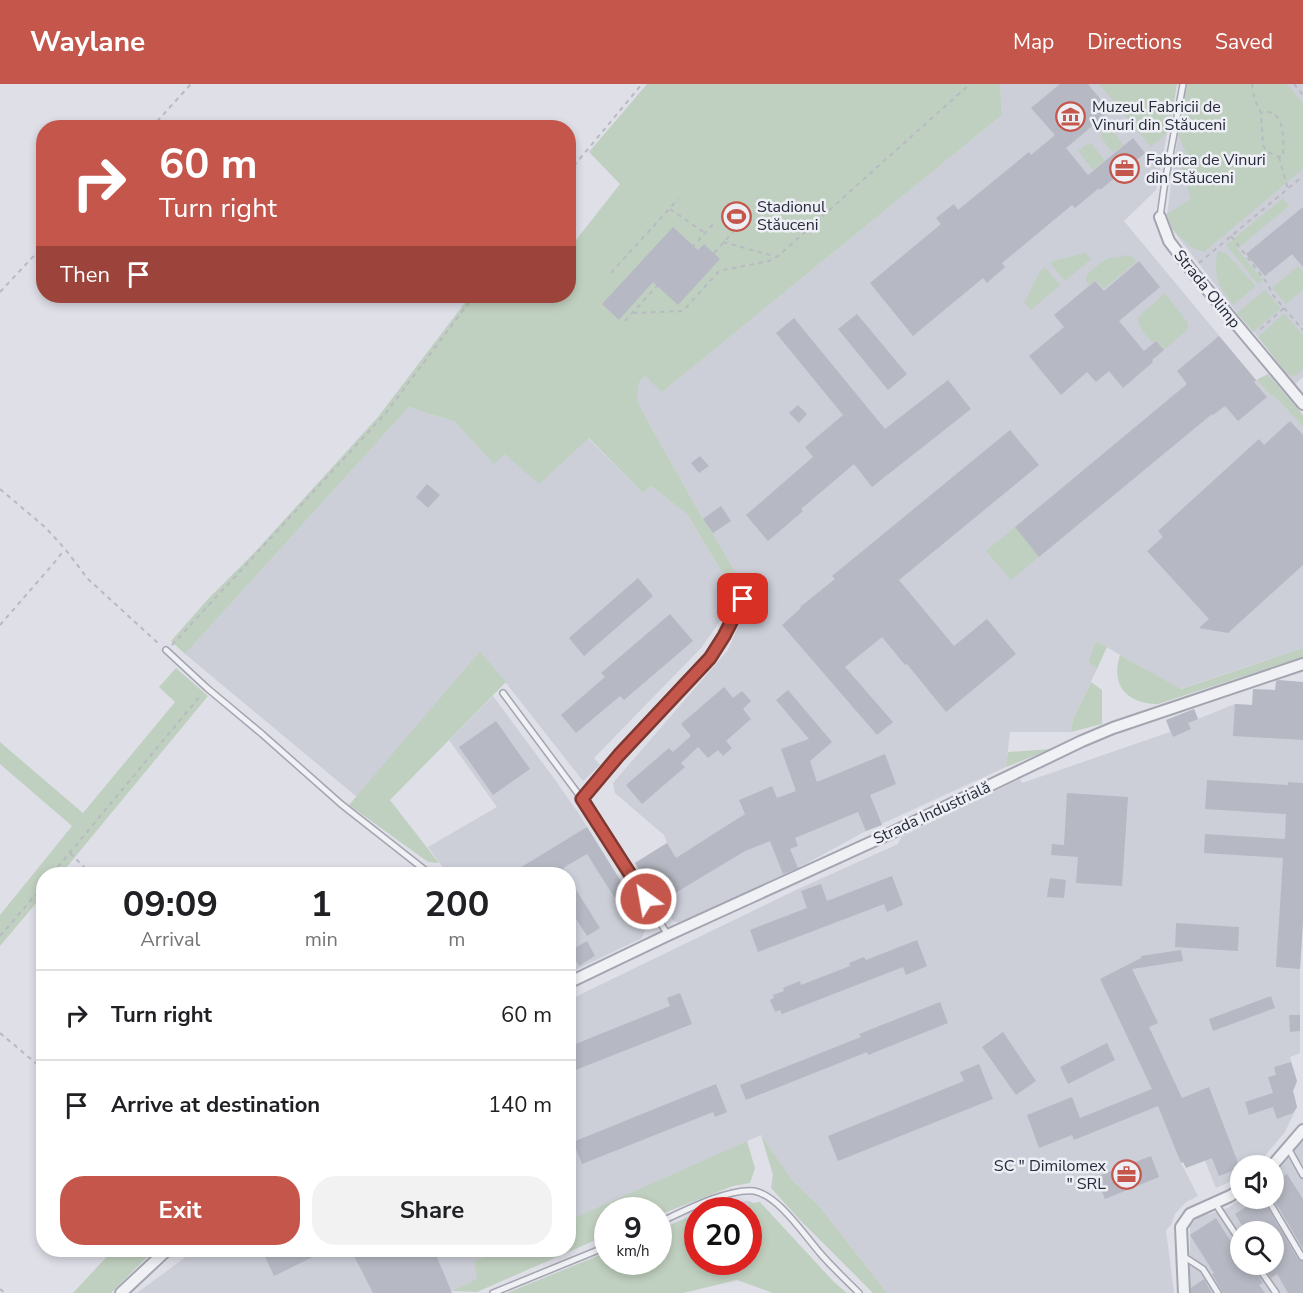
<!DOCTYPE html>
<html lang="en">
<head>
<meta charset="utf-8">
<style>
	:root { --surface:#fff; --page:#f2f2f2; --text:#202124; --muted:#757577; --line:#e0e0e0; --accent:#c4564b }
	body { margin:0; font-family:"Nunito Sans",sans-serif; background:var(--page); color:var(--text); height:100vh; display:flex; flex-direction:column; font-size:22px; white-space:nowrap }
	* { box-sizing:border-box; margin:0 }
	p { font-size:20px; color:var(--muted) }
	.icon { flex:none; width:33px; height:33px; fill:none; stroke:currentColor; stroke-width:2; stroke-linecap:round; stroke-linejoin:round }
	.map { position:relative; flex:1; overflow:hidden }
	.sheet { position:absolute; left:36px; top:783px; width:540px; height:390px; display:flex; flex-direction:column; background:var(--surface); border-radius:24px; box-shadow:0 3px 9px #0003 }
	.sheet>* { flex:none }
	.top-card { position:absolute; left:36px; top:36px; width:540px; height:183px; border-radius:24px; box-shadow:0 3px 9px #0003; background:#c4564b; color:#fff; overflow:hidden }
	.buttons { position:absolute; left:1230px; top:1071px; display:grid; gap:12px }
	.buttons a { display:grid; place-items:center; width:54px; height:54px; border-radius:50%; background:var(--surface); box-shadow:0 3px 9px #0003; font-size:30px }
	.speed { position:absolute; left:594px; top:1113px; display:flex; gap:12px; font-size:30px; font-weight:700; text-align:center }
	.speed>* { display:grid; place-content:center; width:78px; height:78px; border-radius:50%; background:var(--surface); box-shadow:0 3px 9px #0003; line-height:1 }
	.speed small { font-size:15px; font-weight:400 }
	.speed .limit { border:9px solid #d22; background:#fff; color:#111 }
	.pin { position:absolute; display:grid; place-items:center; width:51px; height:51px; color:#fff; margin:-26px; border-radius:12px; box-shadow:0 3px 9px #0006 }
	.me { position:absolute; width:66px; margin:-33px; rotate:328deg; stroke-linejoin:round; filter:drop-shadow(0 0 4px #0008) }
	.turn { display:flex; align-items:center; gap:21px; height:126px; padding:0 24px; font-size:27px }
	.turn .icon { width:78px; height:78px; stroke-width:2.5 }
	.turn b { display:block; font-size:42px; line-height:51px }
	.then { display:flex; align-items:center; height:57px; padding:0 24px; background:#0003; gap:12px; font-size:22px }
	.eta { display:flex; justify-content:space-evenly; align-items:center; height:102px; text-align:center }
	.eta b { font-size:36px; font-weight:700; line-height:42px }
	.action { display:flex; gap:12px; margin-top:auto; padding:12px 24px }
	.action a { flex:1; height:69px; border-radius:24px; background:var(--accent); color:#fff; font-size:24px; font-weight:700; line-height:69px; text-align:center }
	.action a+a { background:var(--page); color:var(--text) }
	ul { padding:0; list-style:none }
	li { display:flex; align-items:center; gap:18px; height:90px; padding:0 24px; border-top:2px solid var(--line) }
	li div { flex:1 }
	li b { display:block; font-size:22px }
	li em { font-style:normal }
	header { display:flex; align-items:center; gap:36px; box-sizing:border-box; height:84px; padding:0 30px; background:var(--accent); color:#fff }
	header strong { font-size:28px }
	nav { display:flex; gap:33px; margin-inline-start:auto; font-size:21px }
	.map>svg:first-child { display:block }
	.built { fill:#ccced8; fill-rule:evenodd }
	.green { fill:#c0d0c0 }
	.building { fill:#b6b8c3 }
	.lines { fill:none; stroke-linecap:round; stroke-linejoin:round }
	.lane-casing { stroke:#a4a5b0; stroke-width:8 }
	.street-casing { stroke:#a4a5b0; stroke-width:14 }
	.path { stroke:#b8bac1; stroke-width:2; stroke-dasharray:4.5 4.5; stroke-linecap:butt }
	.lane { stroke:#f0f1f5; stroke-width:5 }
	.street { stroke:#f0f1f5; stroke-width:10 }
	.route-casing { stroke:#7f3831; stroke-width:15 }
	.route { stroke:#c4564b; stroke-width:10 }
	.labels { text-anchor:middle; dominant-baseline:central; stroke-width:5; stroke-linejoin:round; paint-order:stroke }
	.poi-label { font-size:16px; fill:#282b3c; stroke:#edeff4; text-anchor:start }
	.street-label { font-size:16px; fill:#282b3c; stroke:#edeff4 }
</style>
</head>
<body>
<header>
<strong>Waylane</strong>
<nav><a>Map</a><a>Directions</a><a>Saved</a></nav>
</header>
<div class="map">
<svg width="1303" height="1209" viewBox="0 0 1303 1209">
	<rect width="100%" height="100%" fill="#dedfe7"/>
	<path class="built" d="M 1000,0 L 1177,0 L 1156,106 L 1124,137 L 1256,296 L 1269,309 L 1278,316 L 1303,343 L 1303,564 L 1180,605 L 1096,557 L 1088,578 L 1097,585 L 1073,635 L 1071,648 L 1010,648 L 1006,683 L 866,747 L 798,784 L 680,839 L 673,837 L 635,779 L 667,759 L 664,751 L 615,709 L 613,699 L 728,566 L 755,504 L 742,500 L 713,449 L 703,435 L 651,343 L 637,316 L 639,299 L 645,292 L 663,307 L 1002,31 Z
		M 1187,0 L 1303,0 L 1303,293 L 1295,300 L 1258,253 L 1237,229 L 1172,145 L 1167,130 L 1178,50 Z
		M 409,323 L 455,338 L 494,379 L 505,370 L 588,354 L 643,409 L 651,402 L 687,430 L 731,503 L 734,517 L 701,564 L 594,674 L 600,681 L 583,697 L 495,585 L 480,567 L 357,713 L 185,570 Z
		M 493,612 L 553,693 L 579,730 L 648,840 L 642,854 L 569,889 L 568,790 L 448,790 L 428,763 L 497,723 L 449,656 Z
		M 1235,620 L 1303,624 L 1303,837 L 1300,885 L 1300,969 L 1290,973 L 1297,997 L 1293,1007 L 1297,1023 L 1285,1048 L 1257,1081 L 1240,1082 L 1240,1093 L 1216,1104 L 1197,1057 L 1176,1066 L 1181,1079 L 1198,1112 L 1186,1118 L 1175,1130 L 1171,1141 L 1166,1146 L 1174,1209 L 887,1209 L 820,1123 L 793,1097 L 761,1051 L 569,1136 L 569,916 L 796,806 L 898,760 L 901,753 L 1020,695 L 1022,699 L 1170,648 L 1166,636 L 1194,625 L 1198,635 Z
		M 1303,1054 L 1303,1209 L 1190,1209 L 1190,1142 L 1197,1134 L 1228,1124 L 1241,1115 L 1274,1114 L 1274,1088 ZM 1240,1148 L 1274,1148 L 1274,1180 L 1240,1180 Z
		M 749,1117 L 749,1139 L 748,1126 L 724,1126 L 724,1118 Z
		M 195,1166 L 501,1166 L 474,1177 L 478,1195 L 446,1209 L 137,1209 Z"/>
	<path class="green" d="M 647,0 L 1000,0 L 1002,31 L 662,308 L 645,292 L 639,299 L 637,316 L 651,343 L 703,435 L 713,449 L 742,500 L 734,517 L 731,503 L 687,430 L 651,402 L 643,409 L 589,354 L 539,400 L 505,370 L 494,380 L 455,338 L 409,323 L 185,570 L 171,557 L 208,515 L 254,469 L 378,333 L 470,212 L 515,212 L 523,215 L 526,212 L 568,212 L 569,165 L 620,100 L 589,68 Z
		M 1099,0 L 1177,0 L 1169,47 L 1151,63 Z
		M 1187,0 L 1287,0 L 1303,19 L 1303,85 L 1204,168 L 1191,163 L 1172,145 L 1167,130 L 1191,115 L 1179,75 L 1186,69 L 1178,50 Z
		M 1108,43 L 1110,45 L 1111,45 L 1124,61 L 1113,69 L 1100,52 L 1102,50 L 1101,48 Z
		M 1091,59 L 1106,78 L 1104,79 L 1103,78 L 1093,86 L 1078,67 L 1087,60 L 1089,61 Z
		M 1283,114 L 1289,122 L 1237,165 L 1263,196 L 1258,200 L 1226,161 Z
		M 1218,167 L 1227,170 L 1256,202 L 1233,221 C 1219,204 1212,191 1218,167 Z
		M 1085,169 L 1091,175 L 1065,197 L 1050,179 L 1053,177 Z
		M 1123,171 L 1133,173 L 1136,178 L 1104,205 L 1095,196 L 1089,201 L 1086,197 L 1087,191 C 1096,183 1107,170 1119,174 Z
		M 1298,182 L 1303,187 L 1303,206 L 1286,220 L 1272,204 Z
		M 1045,183 L 1060,201 L 1031,226 L 1024,219 L 1040,187 Z
		M 1265,206 L 1281,224 L 1253,248 L 1237,229 Z
		M 1165,209 L 1188,239 L 1188,245 L 1164,266 L 1156,256 L 1152,258 C 1145,250 1136,243 1139,232 Z
		M 1284,229 L 1303,251 L 1303,285 L 1295,292 L 1287,290 L 1258,253 Z
		M 1268,290 L 1303,331 L 1303,343 L 1278,316 L 1269,309 L 1256,296 Z
		M 1015,443 L 1039,473 L 1011,496 L 986,467 Z
		M 1096,557 L 1107,563 L 1097,585 L 1088,578 Z
		M 1303,564 L 1303,573 L 1158,620 C 1127,620 1110,601 1120,571 L 1181,605 Z
		M 480,567 L 506,598 L 390,716 L 439,779 L 428,778 L 349,721 Z
		M 176,584 L 208,612 L 61,790 L 44,790 L 43,811 L 0,862 L 0,831 L 72,742 L 0,680 L 0,658 L 83,729 L 175,618 L 159,603 Z
		M 1091,598 L 1102,606 L 1102,640 L 1071,648 L 1073,635 Z
		M 1051,665 L 1006,683 L 1008,668 Z
		M 761,1051 L 793,1097 L 820,1123 L 887,1209 L 873,1209 L 800,1136 L 771,1104 L 773,1091 Z
		M 747,1057 L 755,1084 L 750,1099 L 733,1102 L 659,1131 L 658,1126 L 608,1126 L 607,1151 L 477,1208 L 451,1207 L 477,1195 L 474,1177 L 501,1166 L 568,1166 L 569,1136 Z
		M 749,1117 L 753,1119 L 760,1118 L 834,1198 L 847,1209 L 773,1209 L 737,1196 L 683,1209 L 507,1209 L 607,1168 L 608,1178 L 658,1178 L 659,1146 L 697,1129 L 698,1178 L 748,1178 Z
		M 113,1166 L 154,1166 L 111,1209 L 73,1209 Z"/>
	<path class="building" d="M 1060,0 L 1088,0 L 1110,27 L 1066,64 L 1088,91 L 1133,54 L 1145,69 L 1100,106 L 1099,104 L 1075,124 L 1072,121 L 1002,179 L 1005,183 L 987,199 L 983,194 L 913,252 L 870,199 L 941,140 L 936,134 L 954,120 L 958,126 L 1029,68 L 1031,71 L 1055,51 L 1031,24 Z
		M 1303,123 L 1303,183 L 1292,170 L 1265,192 L 1246,170 Z
		M 673,143 L 698,166 L 704,160 L 720,175 L 678,221 L 653,198 L 619,236 L 602,220 Z
		M 1139,177 L 1160,203 L 1119,237 L 1144,267 L 1156,257 L 1164,266 L 1152,276 L 1153,278 L 1123,304 L 1109,287 L 1096,298 L 1087,288 L 1061,311 L 1029,272 L 1064,243 L 1054,231 L 1095,197 L 1104,207 Z
		M 857,230 L 907,290 L 888,306 L 838,245 Z
		M 794,234 L 885,345 L 948,296 L 971,325 L 872,403 L 854,380 L 801,425 L 803,427 L 768,457 L 746,431 L 813,373 L 805,363 L 843,331 L 776,249 Z
		M 1219,252 L 1256,296 L 1254,298 L 1267,313 L 1238,337 L 1225,322 L 1213,331 L 1212,330 L 1039,473 L 1015,443 L 1187,300 L 1177,287 Z
		M 798,321 L 807,330 L 799,339 L 789,329 Z
		M 1290,337 L 1303,351 L 1303,481 L 1228,549 L 1199,544 L 1209,535 L 1147,467 L 1163,453 L 1158,447 L 1259,355 L 1264,361 Z
		M 1010,346 L 1039,381 L 899,496 L 954,562 L 987,535 L 1016,570 L 946,628 L 907,580 L 905,581 L 882,553 L 845,583 L 893,638 L 877,651 L 782,541 L 801,524 L 800,523 L 835,495 L 832,492 Z
		M 700,372 L 709,382 L 699,389 L 691,379 Z
		M 427,400 L 440,411 L 428,424 L 416,413 Z
		M 721,422 L 731,437 L 713,449 L 703,435 Z
		M 638,494 L 653,512 L 584,572 L 569,554 Z
		M 670,530 L 693,557 L 624,616 L 620,612 L 576,649 L 561,631 L 605,593 L 601,589 Z
		M 1278,596 L 1303,598 L 1303,656 L 1233,652 L 1235,620 L 1252,621 L 1253,605 L 1275,606 L 1276,597 Z
		M 724,603 L 733,614 L 742,607 L 751,617 L 743,625 L 751,635 L 726,657 L 732,664 L 723,672 L 718,666 L 708,674 L 698,663 L 681,679 L 685,683 L 642,720 L 626,701 L 669,664 L 673,668 L 691,652 L 681,640 Z
		M 788,606 L 832,658 L 810,677 L 817,698 L 885,670 L 896,700 L 870,711 L 882,741 L 866,747 L 858,728 L 795,754 L 798,762 L 790,765 L 798,784 L 783,790 L 770,757 L 745,767 L 672,811 L 675,816 L 663,823 L 635,779 L 667,759 L 676,774 L 745,730 L 739,716 L 772,702 L 777,714 L 796,707 L 781,665 L 809,655 L 776,616 Z
		M 1194,625 L 1198,635 L 1188,639 L 1191,645 L 1173,653 L 1166,636 Z
		M 496,637 L 530,685 L 493,711 L 459,663 Z
		M 1207,696 L 1288,701 L 1288,698 L 1303,699 L 1303,837 L 1300,885 L 1276,883 L 1283,774 L 1204,769 L 1205,750 L 1285,755 L 1286,730 L 1205,725 Z
		M 1067,709 L 1128,713 L 1122,802 L 1076,799 L 1078,773 L 1051,771 L 1052,760 L 1064,761 Z
		M 587,743 L 638,825 L 626,832 L 587,770 L 563,784 L 567,790 L 510,790 Z
		M 892,792 L 903,821 L 887,828 L 884,820 L 758,868 L 750,846 L 807,824 L 801,807 L 821,800 L 827,817 Z
		M 568,793 L 600,844 L 587,852 L 573,830 L 568,833 Z
		M 1050,794 L 1066,796 L 1064,814 L 1047,813 Z
		M 1176,839 L 1239,843 L 1238,867 L 1175,863 Z
		M 917,856 L 927,882 L 906,891 L 903,883 L 782,930 L 780,926 L 775,928 L 770,916 L 774,914 L 773,911 L 784,907 L 783,904 L 800,897 L 801,901 L 850,882 L 849,879 L 864,873 L 866,876 Z
		M 587,857 L 595,872 L 579,882 L 570,867 Z
		M 1181,866 L 1183,877 L 1132,885 L 1158,939 L 1149,943 L 1182,1014 L 1209,1003 L 1240,1084 L 1219,1092 L 1212,1074 L 1186,1084 L 1183,1078 L 1181,1079 L 1158,1022 L 1074,1056 L 1072,1051 L 1039,1064 L 1027,1031 L 1072,1013 L 1080,1034 L 1152,1005 L 1100,895 L 1141,874 L 1141,872 Z
		M 680,909 L 692,940 L 568,989 L 568,963 L 670,922 L 667,914 Z
		M 1271,912 L 1275,924 L 1213,947 L 1209,935 Z
		M 940,918 L 948,939 L 868,971 L 867,968 L 746,1016 L 740,1001 L 861,953 L 859,950 Z
		M 1289,931 L 1300,931 L 1300,947 L 1290,948 Z
		M 1003,948 L 1036,997 L 1016,1011 L 982,963 Z
		M 1107,959 L 1115,976 L 1068,1000 L 1060,983 Z
		M 1291,978 L 1297,997 L 1293,1007 L 1297,1023 L 1293,1029 L 1277,1035 L 1273,1023 L 1249,1031 L 1245,1018 L 1273,1009 L 1268,993 L 1276,991 L 1274,983 Z
		M 979,980 L 993,1015 L 838,1077 L 828,1052 L 964,997 L 960,988 Z
		M 716,1000 L 727,1028 L 715,1033 L 713,1028 L 582,1080 L 573,1058 Z
		M 1151,1072 L 1159,1093 L 1105,1115 L 1096,1093 Z
		M 1287,1090 L 1303,1115 L 1303,1165 L 1273,1114 L 1274,1098 Z
		M 1260,1114 L 1262,1114 L 1298,1175 L 1303,1178 L 1303,1209 L 1288,1209 L 1277,1190 L 1271,1194 L 1265,1185 L 1274,1180 L 1274,1148 L 1246,1148 L 1235,1130 Z
		M 1216,1134 L 1240,1172 L 1240,1180 L 1246,1180 L 1254,1192 L 1257,1190 L 1263,1199 L 1259,1201 L 1265,1209 L 1223,1209 L 1212,1190 L 1214,1189 L 1190,1151 Z
		M 262,1166 L 327,1166 L 274,1192 Z
		M 351,1166 L 434,1166 L 452,1209 L 373,1209 Z
		M 1204,1195 L 1212,1209 L 1191,1209 L 1191,1204 Z"/>
	<g class="lines">
		<defs>
			<path id="lane" d="M 1160,133 L 1164,104 L 1183,0
				M 166,566 L 207,604 L 262,650 L 341,720 L 430,790
				M 503,609 L 582,715 L 668,851
				M 582,715 L 619,671 L 709,574 L 724,552 L 743,515
				M 1288,1064 L 1303,1091
				M 1267,1114 L 1302,1173
				M 1215,1119 L 1240,1157
				M 658,1139 C 682,1128 728,1104 754,1107 C 778,1111 805,1152 820,1169 C 832,1183 846,1196 859,1209
				M 1183,1172 L 1203,1185 L 1218,1209
				M 1256,1180 L 1276,1209
				M 493,1209 L 608,1162"/>
			<path id="street" d="M 1160,133 L 1169,157 L 1191,186 L 1303,320
				M 568,899 L 668,851 L 887,751 L 1082,657 L 1113,644 L 1303,580
				M 1272,1082 L 1303,1046
				M 121,1209 L 167,1166
				M 1184,1209 L 1181,1143 L 1190,1130 L 1230,1112 L 1240,1106"/>
		</defs>
		<use href="#lane" class="lane-casing"/>
		<use href="#street" class="street-casing"/>
		<path class="path" d="M 1252,0 L 1254,14 L 1261,29 L 1263,62 L 1268,68 L 1279,73 L 1283,72 C 1284,56 1285,22 1261,29
			M 1294,0 L 1303,11
			M 151,44 L 191,0
			M 1279,73 L 1288,105
			M 568,89 L 642,0
			M 670,125 L 705,149
			M 1231,152 L 1267,199 L 1273,211 L 1284,224 L 1257,248
			M 723,158 L 777,173
			M 714,169 L 734,147
			M 1199,179 L 1303,92
			M 611,189 L 678,115
			M 0,208 L 44,161
			M 1284,224 L 1303,246
			M 633,229 L 683,227 L 719,187 L 769,177 L 777,173 L 970,0
			M 625,237 L 715,138
			M 0,405 L 46,444 L 65,465 L 88,495 L 159,560
			M 0,541 L 54,479 L 64,466
			M 172,561 L 385,330 L 474,212
			M 70,769 L 91,790
			M 52,790 L 201,611
			M 0,852 L 44,801
			M 0,949 L 44,986
			M 0,1205 L 5,1209"/>
		<use href="#lane" class="lane"/>
		<use href="#street" class="street"/>
	</g>
	<g class="lines">
		<defs>
			<path id="route" d="M 646,815 L 582,715 L 619,671 L 710,574 L 724,552 L 743,515"/>
		</defs>
		<use href="#route" class="route-casing"/>
		<use href="#route" class="route"/>
	</g>
	<defs>
		<symbol id="museum-ring" viewBox="-11 -11 22 22"><circle r="9.5" fill="#edeff4" stroke="#c4564b" stroke-width="1.5"/><path d="M0-6L6-3V-2H-6V-3ZM-5-1h2V3h-2ZM-1-1h2V3h-2ZM3-1h2V3H3ZM-6 4H6V6H-6Z" fill="#c4564b"/></symbol>
		<symbol id="office-ring" viewBox="-11 -11 22 22"><circle r="9.5" fill="#edeff4" stroke="#c4564b" stroke-width="1.5"/><path d="M-6-3h4V-5.5h4V-3h4V5H-6ZM-1-4.5V-3h2v-1.5ZM-6 0V1H6V0Z" fill="#c4564b"/></symbol>
		<symbol id="stadium-ring" viewBox="-11 -11 22 22"><circle r="9.5" fill="#edeff4" stroke="#c4564b" stroke-width="1.5"/><path d="M0-5a6.5 5 0 1 0 0 10a6.5 5 0 1 0 0-10ZM-3.5-1.8h7v3.6h-7Z" fill="#c4564b"/></symbol>
	</defs>
	<g fill-rule="evenodd">
		<use href="#museum-ring" x="1054" y="16" width="33" height="33"/>
		<use href="#office-ring" x="1108" y="68" width="33" height="33"/>
		<use href="#stadium-ring" x="720" y="116" width="33" height="33"/>
		<use href="#office-ring" x="1110" y="1074" width="33" height="33"/>
	</g>
	<g class="labels">
		<g class="poi-label">
			<text x="1092" y="23">Muzeul Fabricii de<tspan x="1092" dy="18">Vinuri din Stăuceni</tspan></text>
			<text x="1146" y="76">Fabrica de Vinuri<tspan x="1146" dy="18">din Stăuceni</tspan></text>
			<text x="757" y="123">Stadionul<tspan x="757" dy="18">Stăuceni</tspan></text>
			<text x="1106" y="1082" text-anchor="end">SC " Dimilomex<tspan x="1106" dy="18">" SRL</tspan></text>
		</g>
		<g class="street-label">
			<text transform="translate(1207 205) rotate(51)">Strada Olimp</text>
			<text transform="translate(932 729) rotate(-25)">Strada Industrială</text>
		</g>
	</g>
</svg>
<div class="buttons">
<a><svg class="icon" aria-label="sound" viewBox="0 0 24 24"><path d="M4 9h4l5-4v14l-5-4H4zM17 9q2 3 0 6"/></svg></a>
<a><svg class="icon" aria-label="search" viewBox="0 0 24 24"><circle cx="10" cy="10" r="6"/><path d="M15 15l6 6"/></svg></a>
</div>
<div class="speed"><div>9<small>km/h</small></div><div class="limit">20</div></div>
<div class="pin" style="left:743px;top:515px;background:#d93025"><svg class="icon" aria-label="arrive" viewBox="0 0 24 24"><path d="M6 21V4h12l-3 4 3 4H6"/></svg></div>
<svg class="me" style="left:646px;top:815px" viewBox="-20 -20 40 40"><circle r="17" fill="#c4564b" stroke="#fff" stroke-width="3"/><path d="M0-11L8 9 0 5-8 9z" fill="#fff"/></svg>
<div class="top-card">
<div class="turn"><svg class="icon" aria-label="right" viewBox="0 0 24 24"><path d="M7 20v-9h11M14 6l5 5-5 5"/></svg><div><b>60 m</b>Turn right</div></div>
<div class="then">Then<svg class="icon" aria-label="arrive" viewBox="0 0 24 24"><path d="M6 21V4h12l-3 4 3 4H6"/></svg></div>
</div>
<section class="sheet">
<div class="eta">
<div><b>09:09</b><p>Arrival</p></div>
<div><b>1</b><p>min</p></div>
<div><b>200</b><p>m</p></div>
</div>
<ul>
<li><svg class="icon" aria-label="right" viewBox="0 0 24 24"><path d="M7 20v-9h11M14 6l5 5-5 5"/></svg><div><b>Turn right</b></div><em>60 m</em></li>
<li><svg class="icon" aria-label="arrive" viewBox="0 0 24 24"><path d="M6 21V4h12l-3 4 3 4H6"/></svg><div><b>Arrive at destination</b></div><em>140 m</em></li>
</ul>
<div class="action"><a>Exit</a><a>Share</a></div>
</section>
</div>
</body>
</html>
